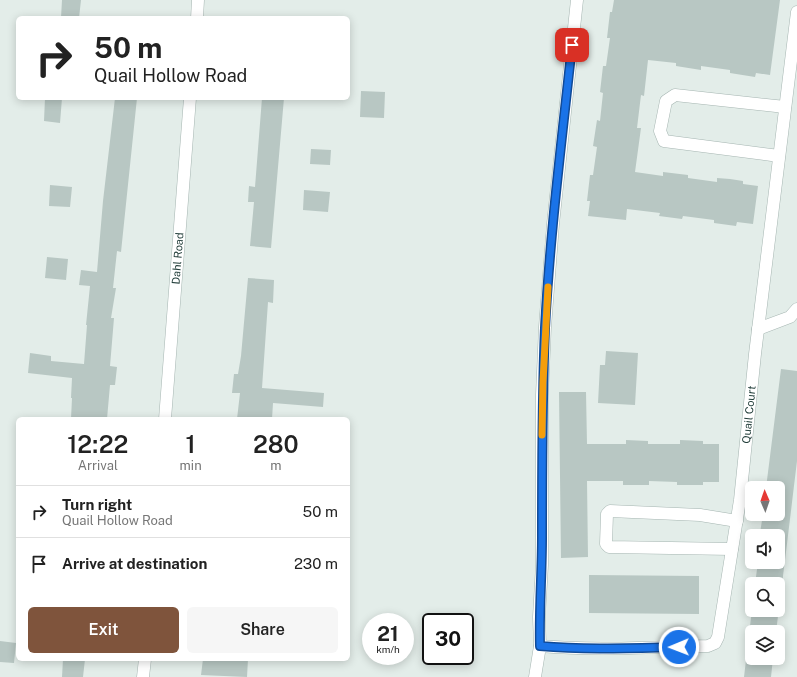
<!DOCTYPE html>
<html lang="en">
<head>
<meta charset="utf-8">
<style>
	:root { --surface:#fff; --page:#f6f6f6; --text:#222; --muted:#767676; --line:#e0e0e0; --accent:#7f543c }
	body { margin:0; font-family:"Public Sans",sans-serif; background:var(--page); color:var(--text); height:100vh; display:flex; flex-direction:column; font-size:15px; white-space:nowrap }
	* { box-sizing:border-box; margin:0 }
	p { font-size:13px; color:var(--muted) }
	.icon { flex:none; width:22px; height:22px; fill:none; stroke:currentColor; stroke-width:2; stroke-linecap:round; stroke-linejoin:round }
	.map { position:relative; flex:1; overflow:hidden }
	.drawer { position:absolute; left:16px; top:417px; width:334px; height:244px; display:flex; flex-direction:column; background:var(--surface); border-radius:6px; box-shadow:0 2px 10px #0003 }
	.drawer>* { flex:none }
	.banner { position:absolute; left:16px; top:16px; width:334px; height:84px; border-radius:6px; box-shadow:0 2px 10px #0003; background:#fff; color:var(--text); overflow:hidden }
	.needle { width:26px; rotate:358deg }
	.tools { position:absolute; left:745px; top:481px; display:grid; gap:8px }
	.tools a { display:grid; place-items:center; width:40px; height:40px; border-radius:6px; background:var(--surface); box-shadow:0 2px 10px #0003; font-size:20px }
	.speed { position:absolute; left:362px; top:613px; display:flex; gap:8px; font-size:20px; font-weight:700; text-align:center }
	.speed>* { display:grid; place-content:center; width:52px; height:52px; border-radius:50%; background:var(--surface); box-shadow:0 2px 10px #0003; line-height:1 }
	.speed small { font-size:10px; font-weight:400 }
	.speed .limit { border:2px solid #111; border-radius:6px; background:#fff; color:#111 }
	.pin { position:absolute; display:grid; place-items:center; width:34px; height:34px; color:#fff; margin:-17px; border-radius:8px; box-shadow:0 2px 6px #0006 }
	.me { position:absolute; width:44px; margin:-22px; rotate:269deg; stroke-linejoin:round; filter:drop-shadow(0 0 3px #0008) }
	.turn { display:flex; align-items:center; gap:14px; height:84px; padding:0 12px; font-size:18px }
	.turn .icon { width:52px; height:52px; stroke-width:2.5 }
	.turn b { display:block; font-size:28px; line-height:34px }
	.eta { display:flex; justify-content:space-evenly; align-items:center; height:68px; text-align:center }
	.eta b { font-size:24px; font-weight:600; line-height:28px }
	.action { display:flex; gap:8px; margin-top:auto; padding:8px 12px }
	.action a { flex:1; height:46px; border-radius:6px; background:var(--accent); color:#fff; font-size:16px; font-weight:600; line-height:46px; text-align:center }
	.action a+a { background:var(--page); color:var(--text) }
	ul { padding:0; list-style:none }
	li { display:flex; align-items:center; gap:12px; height:52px; padding:0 12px; border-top:1px solid var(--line) }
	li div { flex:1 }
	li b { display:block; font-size:15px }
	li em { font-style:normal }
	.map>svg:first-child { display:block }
	.building { fill:#b8c7c3 }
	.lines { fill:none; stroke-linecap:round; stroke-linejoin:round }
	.minor-casing { stroke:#a5b5b1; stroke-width:13 }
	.minor { stroke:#fff; stroke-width:12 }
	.route-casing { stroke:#114b97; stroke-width:10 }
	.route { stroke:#1a73e8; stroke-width:7 }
	.slow { stroke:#f59e0b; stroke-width:7 }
	.labels { text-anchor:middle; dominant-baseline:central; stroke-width:3; stroke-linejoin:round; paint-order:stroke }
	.street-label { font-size:11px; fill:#223e3a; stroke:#f3f9f7 }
</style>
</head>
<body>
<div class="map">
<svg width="797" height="677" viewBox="0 0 797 677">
	<rect width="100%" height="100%" fill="#e3ede9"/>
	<path class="building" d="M 62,0 L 81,0 L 79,18 L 61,18 Z
		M 614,0 L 780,0 L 770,75 L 756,73 L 755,77 L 730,73 L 730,70 L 701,66 L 701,70 L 676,66 L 676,63 L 648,60 L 644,96 L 641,95 L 637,128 L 641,128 L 635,172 L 663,176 L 663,172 L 688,175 L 688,178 L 717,182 L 717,178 L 730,179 L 743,181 L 743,184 L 758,186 L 753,224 L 737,222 L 736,226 L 714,223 L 714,220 L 683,216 L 682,219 L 659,216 L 660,213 L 627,209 L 626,220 L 588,216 L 590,201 L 587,201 L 590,175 L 593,175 L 597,147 L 593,146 L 597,120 L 600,121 L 603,93 L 600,92 L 603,66 L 606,66 L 610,38 L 607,38 L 610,12 L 612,12 Z
		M 361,91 L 385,92 L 384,118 L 360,117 Z
		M 45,98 L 62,98 L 60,123 L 44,121 Z
		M 115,98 L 137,98 L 121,252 L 117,251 L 113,288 L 116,288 L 111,318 L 114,318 L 110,366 L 117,367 L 115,385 L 110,385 L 107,419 L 71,419 L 72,398 L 71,398 L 72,378 L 28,373 L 30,353 L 51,356 L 51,361 L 84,364 L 87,325 L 86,325 L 90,286 L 79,285 L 81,270 L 97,272 L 103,201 Z
		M 262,98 L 284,98 L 271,248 L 250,246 L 254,202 L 248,202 L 249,186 L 255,187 Z
		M 311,149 L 331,150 L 330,165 L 310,164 Z
		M 50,185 L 72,187 L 70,207 L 49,206 Z
		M 304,190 L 330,192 L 328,212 L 303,210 Z
		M 47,257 L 68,259 L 66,280 L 45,278 Z
		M 248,278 L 274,280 L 273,303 L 268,302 L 262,388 L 324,393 L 323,407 L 273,403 L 272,419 L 237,419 L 240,393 L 232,393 L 234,374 L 238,374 L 241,356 Z
		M 606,351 L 638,353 L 635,405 L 598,403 L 600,365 L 605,365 Z
		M 781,369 L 797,371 L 797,461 L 786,552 L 776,632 L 752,632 L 752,658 L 773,658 L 771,677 L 744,677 L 752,609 L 752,610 L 778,610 L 778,584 L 755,584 L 758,562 L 778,562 L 778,536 L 761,536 L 760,533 L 763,514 L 778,514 L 778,488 L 766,488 Z
		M 559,392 L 586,392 L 587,444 L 626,444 L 626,440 L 648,441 L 648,444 L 680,444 L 680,440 L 703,441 L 703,444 L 719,444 L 719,482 L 703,482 L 703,485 L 677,485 L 677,482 L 649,481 L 649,485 L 623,485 L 623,481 L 587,481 L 588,557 L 561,558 Z
		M 589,575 L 699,576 L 699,614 L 589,613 Z
		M 0,641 L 16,643 L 14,663 L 0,662 Z
		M 63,659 L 85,659 L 83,677 L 62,677 Z
		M 203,659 L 248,659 L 247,677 L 201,675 Z"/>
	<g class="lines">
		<defs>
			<g id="minor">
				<path d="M 197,18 L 198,0"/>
				<path d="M 779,156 L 664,141 L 660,131 L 666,101 L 675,95 L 785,107"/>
				<path d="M 758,329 L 790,317 L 797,309"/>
				<path id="s1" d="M 165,419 L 190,98"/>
				<path d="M 732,549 L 609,547 L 606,544 L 607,514 L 610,511 L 700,515 L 737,521"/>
				<path id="s2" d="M 540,646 C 596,651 652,647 708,646 L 715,643 L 718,637 L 740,500 L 755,354 L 797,12"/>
				<path d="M 143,677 L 145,659"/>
				<path d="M 535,677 L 540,646 L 539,617 L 542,565 L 542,395 L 545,327 L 553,224 L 577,0"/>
			</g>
		</defs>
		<use href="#minor" class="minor-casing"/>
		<use href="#minor" class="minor"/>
	</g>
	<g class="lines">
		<defs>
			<path id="route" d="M 572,45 C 562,139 550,233 545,328 C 542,398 542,468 542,537 C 542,574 539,610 540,646 C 586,650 633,648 679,647"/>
		</defs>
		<use href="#route" class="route-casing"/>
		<use href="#route" class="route"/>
		<path class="slow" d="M 542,435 L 543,382 L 548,287"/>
	</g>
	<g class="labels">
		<g class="street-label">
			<text stroke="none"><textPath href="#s1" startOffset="161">Dahl Road</textPath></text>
			<text stroke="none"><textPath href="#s2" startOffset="407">Quail Court</textPath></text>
		</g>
	</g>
</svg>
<div class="tools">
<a><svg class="needle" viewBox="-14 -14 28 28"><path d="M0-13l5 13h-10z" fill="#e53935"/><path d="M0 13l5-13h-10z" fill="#767676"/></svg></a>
<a><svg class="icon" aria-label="sound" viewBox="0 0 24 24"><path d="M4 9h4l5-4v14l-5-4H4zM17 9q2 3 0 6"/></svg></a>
<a><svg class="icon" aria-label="search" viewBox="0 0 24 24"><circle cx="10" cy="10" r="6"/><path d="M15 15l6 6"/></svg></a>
<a><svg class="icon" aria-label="layers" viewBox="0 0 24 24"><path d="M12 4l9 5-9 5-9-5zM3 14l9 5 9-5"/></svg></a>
</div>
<div class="speed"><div>21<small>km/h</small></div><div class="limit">30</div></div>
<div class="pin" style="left:572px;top:45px;background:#d93025"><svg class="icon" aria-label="arrive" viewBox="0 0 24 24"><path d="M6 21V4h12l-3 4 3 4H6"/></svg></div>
<svg class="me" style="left:679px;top:647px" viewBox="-20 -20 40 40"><circle r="17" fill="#1a73e8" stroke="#fff" stroke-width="3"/><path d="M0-11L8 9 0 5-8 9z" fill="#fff"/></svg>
<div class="banner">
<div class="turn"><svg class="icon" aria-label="right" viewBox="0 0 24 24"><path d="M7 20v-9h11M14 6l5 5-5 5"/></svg><div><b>50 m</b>Quail Hollow Road</div></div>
</div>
<section class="drawer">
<div class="eta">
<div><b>12:22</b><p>Arrival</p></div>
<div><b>1</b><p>min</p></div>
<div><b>280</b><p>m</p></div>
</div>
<ul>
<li><svg class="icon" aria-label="right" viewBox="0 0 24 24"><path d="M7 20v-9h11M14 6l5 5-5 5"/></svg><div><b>Turn right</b><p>Quail Hollow Road</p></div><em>50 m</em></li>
<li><svg class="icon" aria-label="arrive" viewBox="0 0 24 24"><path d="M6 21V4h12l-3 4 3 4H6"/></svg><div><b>Arrive at destination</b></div><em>230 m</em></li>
</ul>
<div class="action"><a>Exit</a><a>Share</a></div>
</section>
</div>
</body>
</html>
